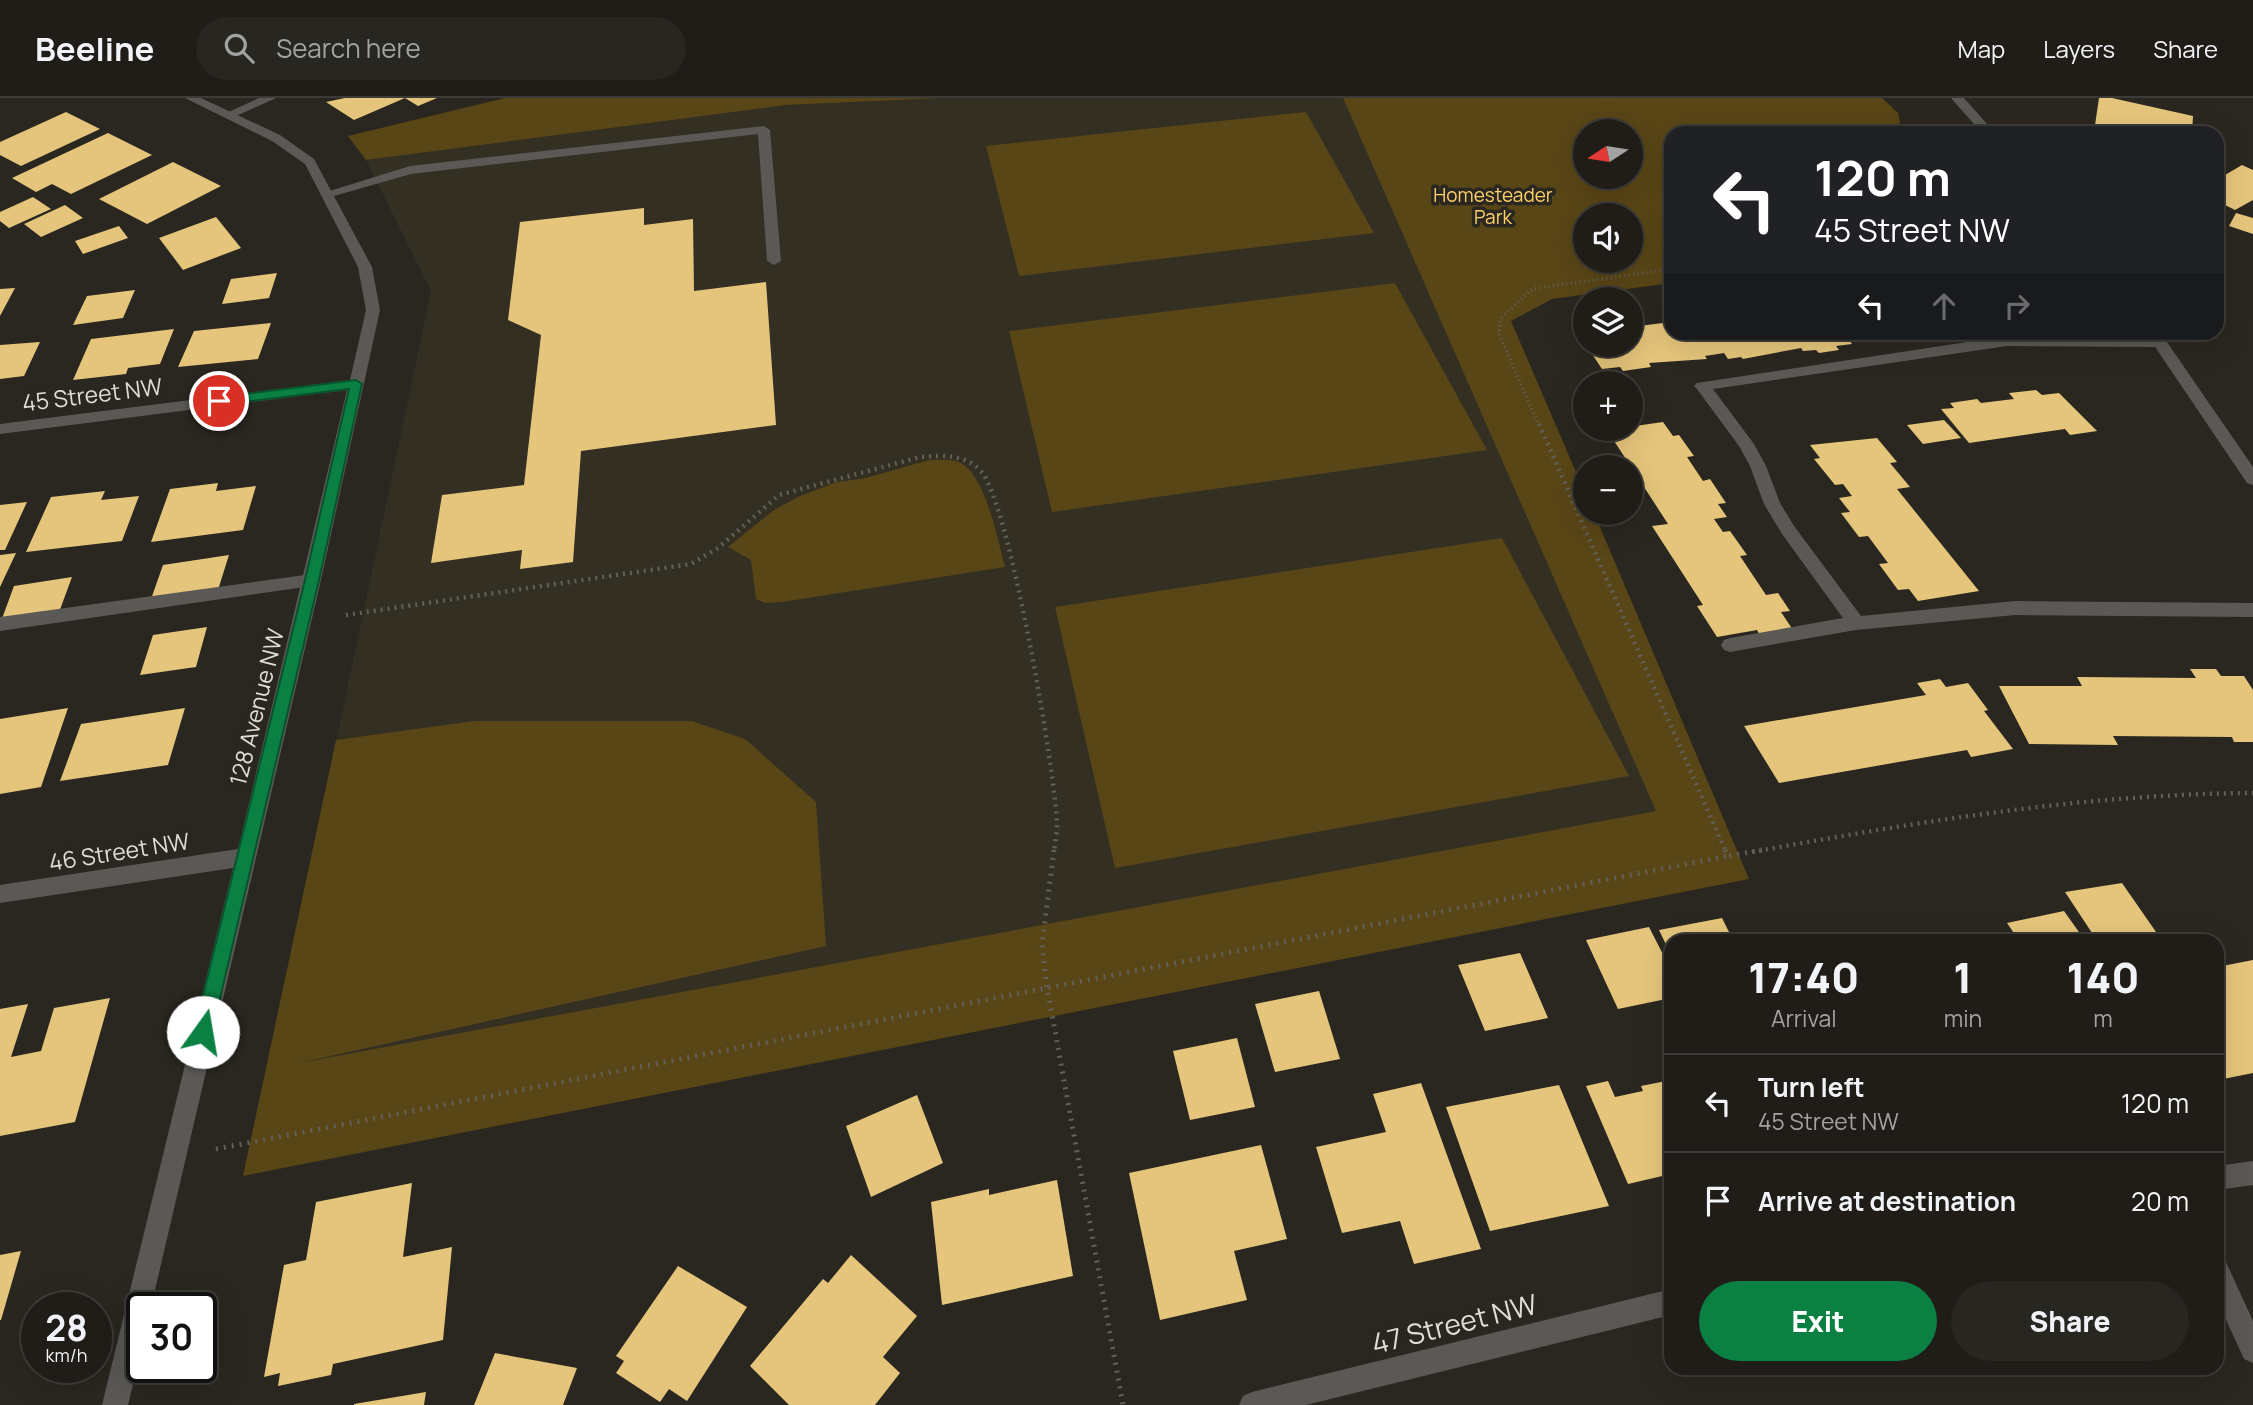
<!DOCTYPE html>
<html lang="en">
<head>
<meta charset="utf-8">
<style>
	:root { --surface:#201d18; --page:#282621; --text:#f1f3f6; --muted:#a2a2a2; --line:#3d3b37; --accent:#0b8043 }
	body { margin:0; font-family:Manrope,sans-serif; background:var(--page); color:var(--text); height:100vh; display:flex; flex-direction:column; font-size:26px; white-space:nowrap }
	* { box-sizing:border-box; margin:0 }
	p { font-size:23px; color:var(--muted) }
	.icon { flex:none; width:38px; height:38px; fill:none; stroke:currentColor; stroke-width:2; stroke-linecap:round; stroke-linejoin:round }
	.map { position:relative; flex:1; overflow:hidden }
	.drawer { position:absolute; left:1664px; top:836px; width:560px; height:441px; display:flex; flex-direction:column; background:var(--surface); border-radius:21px; box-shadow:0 7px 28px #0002,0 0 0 2px var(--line) }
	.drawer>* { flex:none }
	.hud { position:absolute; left:1664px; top:28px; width:560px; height:214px; border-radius:21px; box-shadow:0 7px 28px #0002,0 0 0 2px var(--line); background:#202124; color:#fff; overflow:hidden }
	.needle { width:46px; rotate:258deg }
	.fabs { position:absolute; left:1573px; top:21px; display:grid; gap:14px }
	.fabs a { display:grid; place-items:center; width:70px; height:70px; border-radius:50%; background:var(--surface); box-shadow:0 7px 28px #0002,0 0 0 2px var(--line); font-size:35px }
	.speed { position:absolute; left:21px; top:1194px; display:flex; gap:14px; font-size:35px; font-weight:700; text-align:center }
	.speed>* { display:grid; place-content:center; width:91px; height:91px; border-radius:50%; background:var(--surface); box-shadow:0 7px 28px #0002,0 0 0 2px var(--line); line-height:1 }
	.speed small { font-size:18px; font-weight:400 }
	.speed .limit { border:4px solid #111; border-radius:10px; background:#fff; color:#111 }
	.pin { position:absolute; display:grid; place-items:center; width:60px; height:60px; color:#fff; margin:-30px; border:4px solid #fff; border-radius:50%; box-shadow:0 2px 7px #0007 }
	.me { position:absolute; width:77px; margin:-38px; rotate:13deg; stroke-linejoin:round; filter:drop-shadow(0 0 5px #0008) }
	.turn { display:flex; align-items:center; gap:24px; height:147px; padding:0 35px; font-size:32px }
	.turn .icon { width:91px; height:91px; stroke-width:2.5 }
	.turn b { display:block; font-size:49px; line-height:60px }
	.lanes { display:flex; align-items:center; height:66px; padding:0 35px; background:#0003; justify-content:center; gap:35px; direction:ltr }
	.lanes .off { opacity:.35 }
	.eta { display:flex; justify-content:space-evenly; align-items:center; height:119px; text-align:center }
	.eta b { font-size:42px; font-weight:800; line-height:49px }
	.primary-button { display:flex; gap:14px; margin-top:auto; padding:14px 35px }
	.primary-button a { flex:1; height:80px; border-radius:42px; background:var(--accent); color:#fff; font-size:28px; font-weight:800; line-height:80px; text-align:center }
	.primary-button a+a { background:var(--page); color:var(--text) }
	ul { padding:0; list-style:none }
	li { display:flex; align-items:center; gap:21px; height:98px; padding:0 35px; border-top:2px solid var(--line) }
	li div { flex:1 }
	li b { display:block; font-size:26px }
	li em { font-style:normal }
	header { display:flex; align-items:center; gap:42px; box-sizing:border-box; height:98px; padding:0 35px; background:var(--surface); border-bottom:2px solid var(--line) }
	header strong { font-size:33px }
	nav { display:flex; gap:38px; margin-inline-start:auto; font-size:24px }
	.search { width:490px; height:63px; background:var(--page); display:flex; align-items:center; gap:18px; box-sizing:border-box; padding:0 24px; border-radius:38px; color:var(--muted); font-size:26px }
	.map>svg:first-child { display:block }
	.built { fill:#342f23 }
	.green { fill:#594617; fill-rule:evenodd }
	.building { fill:#e5c57b }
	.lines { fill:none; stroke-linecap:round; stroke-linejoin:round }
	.path-far2 { stroke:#626059; stroke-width:3.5; stroke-dasharray:1 3.5; stroke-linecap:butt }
	.path-far1 { stroke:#626059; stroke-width:4.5; stroke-dasharray:2 5; stroke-linecap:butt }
	.path { stroke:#626059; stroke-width:5; stroke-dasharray:2 6; stroke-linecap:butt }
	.service { fill:#5b5956; fill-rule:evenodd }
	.minor { fill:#5b5956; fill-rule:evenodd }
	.tertiary { fill:#5b5956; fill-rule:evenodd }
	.route { fill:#0b8043; stroke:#07532c; stroke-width:2 }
	.labels { text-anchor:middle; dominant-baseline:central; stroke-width:7; stroke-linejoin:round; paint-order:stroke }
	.far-park-label { font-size:19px; fill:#fcd16a; stroke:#2a2720 }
	.street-label { font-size:23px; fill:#dfddd8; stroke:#2a2720 }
	.near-street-label { font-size:28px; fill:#dfddd8; stroke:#2a2720 }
</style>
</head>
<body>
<header>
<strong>Beeline</strong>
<div class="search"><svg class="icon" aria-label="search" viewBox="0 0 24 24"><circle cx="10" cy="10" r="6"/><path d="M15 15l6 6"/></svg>Search here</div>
<nav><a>Map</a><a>Layers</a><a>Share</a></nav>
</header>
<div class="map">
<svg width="2253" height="1307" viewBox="0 0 2253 1307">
	<rect width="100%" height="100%" fill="#2a2720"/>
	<path class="built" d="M 940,0 L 1343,0 L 1657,713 L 267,971 L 431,193 L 366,62 L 786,7 Z"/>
	<path class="green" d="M 505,0 L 940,0 L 786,7 L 366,62 L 348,38 Z
		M 1343,0 L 1882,0 L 1898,15 L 1902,35 L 1671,35 L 1671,185 L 1552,201 L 1511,223 L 1585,395 L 1586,415 L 1594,415 L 1749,781 L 243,1078 L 336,642 L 474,623 L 692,623 L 745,641 L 816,704 L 826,848 L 299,965 L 1656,713 ZM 1586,33 L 1631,33 L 1631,79 L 1586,79 ZM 1586,117 L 1631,117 L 1631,163 L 1586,163 Z
		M 1306,14 L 1374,135 L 1019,178 L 986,48 Z
		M 1395,185 L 1487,352 L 1052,414 L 1009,233 Z
		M 929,362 C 938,362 948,361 956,363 C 985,371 998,443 1005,469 L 782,504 L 765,505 L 756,501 L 751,462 L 728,449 L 774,412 L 800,398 L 837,384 L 866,380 Z
		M 1502,440 L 1629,678 L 1115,770 L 1055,509 Z"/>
	<path class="building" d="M 345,0 L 405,0 L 354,22 L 326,4 Z
		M 405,0 L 437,0 L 418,8 Z
		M 2099,0 L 2112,0 L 2193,18 L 2192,35 L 2167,31 L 2167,35 L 2131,35 L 2095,27 Z
		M 66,14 L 100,31 L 21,68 L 0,57 L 0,44 Z
		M 108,35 L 152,57 L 71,96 L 52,86 L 36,94 L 12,80 Z
		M 173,64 L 221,88 L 147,126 L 99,101 Z
		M 2242,67 L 2253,72 L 2253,102 L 2235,112 L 2217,103 L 2217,73 L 2225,77 Z
		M 33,99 L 51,111 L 9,130 L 0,123 L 0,114 Z
		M 65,107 L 83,120 L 41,139 L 24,126 Z
		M 644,110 L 644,127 L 693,121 L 694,193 L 766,184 L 776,327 L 581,353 L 573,464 L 520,471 L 522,452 L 431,465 L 442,397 L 524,387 L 541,237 L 508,222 L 520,124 Z
		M 2236,115 L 2253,120 L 2253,136 L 2229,128 Z
		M 216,119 L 241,150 L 183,172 L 159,140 Z
		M 119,128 L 128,140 L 83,156 L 75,143 Z
		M 277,175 L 269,200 L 222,206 L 231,181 Z
		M 15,190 L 0,218 L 0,191 Z
		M 135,192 L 123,220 L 73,227 L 87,198 Z
		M 1671,224 L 1671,234 L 1843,234 L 1852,246 L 1836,248 L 1839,252 L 1819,255 L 1816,252 L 1803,253 L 1801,250 L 1743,261 L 1741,259 L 1728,261 L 1724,255 L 1705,258 L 1707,261 L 1649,265 L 1651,269 L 1623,273 L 1620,269 L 1602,271 L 1586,247 L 1631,247 L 1631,229 Z
		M 271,225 L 258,261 L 178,269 L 194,233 Z
		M 174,231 L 160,266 L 128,270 L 126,276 L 73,282 L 91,241 Z
		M 40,244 L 24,278 L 0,281 L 0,247 Z
		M 2036,292 L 2042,297 L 2059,295 L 2097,333 L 2070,337 L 2065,331 L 1969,345 L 1941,311 L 1954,310 L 1950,305 L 1977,301 L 1981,305 L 2014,301 L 2009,295 Z
		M 1944,322 L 1961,340 L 1923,346 L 1907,327 Z
		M 1663,324 L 1673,338 L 1679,337 L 1694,358 L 1687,359 L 1703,383 L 1710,381 L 1726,405 L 1718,406 L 1727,419 L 1714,421 L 1723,434 L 1730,433 L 1747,457 L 1740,458 L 1766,497 L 1778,495 L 1790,513 L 1781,514 L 1793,532 L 1760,537 L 1757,532 L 1717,539 L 1697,508 L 1703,507 L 1652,428 L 1668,426 L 1607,332 Z
		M 1877,340 L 1897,364 L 1890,365 L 1910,389 L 1897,391 L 1979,493 L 1918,503 L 1909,491 L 1898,492 L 1879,466 L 1888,465 L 1868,438 L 1859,439 L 1841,415 L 1850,414 L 1839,400 L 1852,398 L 1843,386 L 1835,387 L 1814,361 L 1820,360 L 1810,347 Z
		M 218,385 L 216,393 L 256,388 L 243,432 L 151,444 L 170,391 Z
		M 105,393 L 101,402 L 139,398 L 122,443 L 26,454 L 51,399 Z
		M 27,404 L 5,452 L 0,452 L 0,407 Z
		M 16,455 L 0,489 L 0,457 Z
		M 229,457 L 217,495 L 150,504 L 163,467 Z
		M 72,479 L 58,517 L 0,526 L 14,488 Z
		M 207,529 L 196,569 L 140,577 L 153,537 Z
		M 2190,571 L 2216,571 L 2221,578 L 2244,578 L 2253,592 L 2253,644 L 2234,644 L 2232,639 L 2113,638 L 2118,647 L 2029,646 L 1999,588 L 2082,588 L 2077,579 L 2196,580 Z
		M 1940,581 L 1946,589 L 1968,585 L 1988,612 L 1984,613 L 2013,651 L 1971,659 L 1967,652 L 1779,685 L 1744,628 L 1926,597 L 1917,585 Z
		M 68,610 L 41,689 L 0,696 L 0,621 Z
		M 185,610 L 168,667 L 60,683 L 81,626 Z
		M 2122,785 L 2163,844 L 2098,844 L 2065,794 Z
		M 2064,813 L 2086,844 L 2020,844 L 2007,825 Z
		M 1722,820 L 1734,844 L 1671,844 L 1671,857 L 1659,832 Z
		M 1649,829 L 1671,872 L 1671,900 L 1618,911 L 1586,842 Z
		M 1520,855 L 1548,920 L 1485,933 L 1458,867 Z
		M 2253,862 L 2253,975 L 2218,982 L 2217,869 Z
		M 1319,893 L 1340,961 L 1275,974 L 1255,906 Z
		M 110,900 L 75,1024 L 0,1038 L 0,911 L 28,906 L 11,959 L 41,953 L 54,910 Z
		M 1237,940 L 1255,1009 L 1190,1022 L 1173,953 Z
		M 1671,982 L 1671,1076 L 1628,1086 L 1586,988 L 1608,983 L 1615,999 L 1643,993 L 1641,988 Z
		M 1421,985 L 1481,1151 L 1414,1166 L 1400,1123 L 1342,1135 L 1316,1049 L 1386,1034 L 1373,996 Z
		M 1559,987 L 1609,1108 L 1490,1133 L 1446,1009 Z
		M 917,997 L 943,1065 L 871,1099 L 846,1028 Z
		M 1261,1047 L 1287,1141 L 1234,1153 L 1247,1202 L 1160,1222 L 1129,1075 Z
		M 1057,1082 L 1073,1178 L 942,1207 L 931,1104 L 989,1091 L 989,1097 Z
		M 412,1085 L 403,1159 L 452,1149 L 443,1242 L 333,1266 L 331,1277 L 278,1288 L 280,1275 L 264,1279 L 284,1167 L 306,1162 L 316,1104 Z
		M 21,1153 L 1,1222 L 0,1222 L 0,1157 Z
		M 851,1157 L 917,1218 L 883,1259 L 900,1275 L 875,1307 L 789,1307 L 750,1268 L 823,1181 L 828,1185 Z
		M 678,1168 L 747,1209 L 687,1303 L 669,1291 L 660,1304 L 616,1275 L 624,1263 L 616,1258 Z
		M 495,1255 L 577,1270 L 563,1307 L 474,1307 Z
		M 426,1294 L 424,1307 L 354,1307 L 354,1306 Z"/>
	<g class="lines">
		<path class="path-far2" d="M 1539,328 L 1499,236 L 1501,220 L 1532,191 L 1671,171"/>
		<path class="path-far1" d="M 1539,326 L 1726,754
			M 346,517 L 691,466 L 718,450 L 779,397 L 920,359 C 942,357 964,356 980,372 C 1009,400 1056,678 1057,727 C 1057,736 1055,745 1054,754
			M 1752,754 C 1918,724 2083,696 2253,695"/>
		<path class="path" d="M 1054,752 L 1042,846 L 1047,889 L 1123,1307
			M 1725,752 L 1728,758 L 1762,752
			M 216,1051 L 1728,758"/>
		<path class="service" d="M 259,0 L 276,0 L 232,20 L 222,17 Z
			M 764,28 L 770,32 L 781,163 L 774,167 L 767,163 L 758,36 L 411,76 L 327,100 L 320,96 L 410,68 Z
			M 2007,238 L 2159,239 L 2166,244 L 2159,249 L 2007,248 L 1713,291 L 1754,346 L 1766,368 L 1780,405 L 1794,428 L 1861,518 L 2015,503 L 2253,505 L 2253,519 L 2015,517 L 1856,532 L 1730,554 L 1724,552 L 1721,547 L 1724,542 L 1730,540 L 1843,520 L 1782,436 L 1764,406 L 1750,368 L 1739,348 L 1697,291 L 1694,288 L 1697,285 Z
			M 312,476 L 318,477 L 321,482 L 318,487 L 312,488 L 0,533 L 0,519 Z"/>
		<path class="minor" d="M 185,0 L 201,0 L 280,37 L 314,61 L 372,169 L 380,212 L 321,482 L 151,1209 L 142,1209 L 142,1249 L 128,1307 L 102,1307 L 233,770 L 0,805 L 0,787 L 238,751 L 347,292 L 0,336 L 0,326 L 350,282 L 366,212 L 358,169 L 305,66 L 272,43 Z
			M 2253,1063 L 2253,1087 L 2217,1092 L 2217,1068 Z
			M 2217,1161 L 2226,1164 L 2253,1223 L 2253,1265 L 2244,1261 L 2217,1202 Z
			M 1671,1191 L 1671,1217 L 1306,1307 L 1239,1307 L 1243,1298 L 1252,1294 Z"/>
		<path class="tertiary" d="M 1951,0 L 1964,0 L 1995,35 L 1982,35 Z
			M 2145,234 L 2160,234 L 2253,369 L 2253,387 L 2247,385 Z"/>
	</g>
	<path class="route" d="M 356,282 L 362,286 L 319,482 L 212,934 L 210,940 L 203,943 L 196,940 L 194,934 L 305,482 L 349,291 L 219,307 L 213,303 L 219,299 Z"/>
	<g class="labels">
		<g class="far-park-label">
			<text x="1493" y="97">Homesteader<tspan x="1493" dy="22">Park</tspan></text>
		</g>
		<g class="street-label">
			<text transform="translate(92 296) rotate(-7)">45 Street NW</text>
			<text transform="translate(256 609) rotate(-76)">128 Avenue NW</text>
			<text transform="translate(119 753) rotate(-9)">46 Street NW</text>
		</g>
		<g class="near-street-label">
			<text transform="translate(1454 1225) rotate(-14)">47 Street NW</text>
		</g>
	</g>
</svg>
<div class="fabs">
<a><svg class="needle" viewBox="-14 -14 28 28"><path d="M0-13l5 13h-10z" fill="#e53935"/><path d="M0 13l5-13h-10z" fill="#a2a2a2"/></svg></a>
<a><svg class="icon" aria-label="sound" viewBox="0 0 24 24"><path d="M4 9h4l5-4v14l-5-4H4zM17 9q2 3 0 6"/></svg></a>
<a><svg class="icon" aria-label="layers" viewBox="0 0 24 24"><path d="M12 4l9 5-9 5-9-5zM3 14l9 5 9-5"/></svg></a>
<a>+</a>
<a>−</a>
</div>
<div class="speed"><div>28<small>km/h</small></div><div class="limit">30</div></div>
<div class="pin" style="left:219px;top:303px;background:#d93025"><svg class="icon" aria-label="arrive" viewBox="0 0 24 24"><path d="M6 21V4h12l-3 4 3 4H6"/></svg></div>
<svg class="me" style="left:203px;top:934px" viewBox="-20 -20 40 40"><circle r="19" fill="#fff"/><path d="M0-13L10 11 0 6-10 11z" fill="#0b8043"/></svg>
<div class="hud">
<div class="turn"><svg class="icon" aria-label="left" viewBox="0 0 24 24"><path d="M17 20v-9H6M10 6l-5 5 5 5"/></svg><div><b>120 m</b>45 Street NW</div></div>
<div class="lanes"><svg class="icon" aria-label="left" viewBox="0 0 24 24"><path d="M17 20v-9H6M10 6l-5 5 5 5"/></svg><svg class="icon off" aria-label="ahead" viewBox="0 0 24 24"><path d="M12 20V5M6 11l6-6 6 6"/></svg><svg class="icon off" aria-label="right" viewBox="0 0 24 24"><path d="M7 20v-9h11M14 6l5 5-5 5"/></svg></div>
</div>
<section class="drawer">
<div class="eta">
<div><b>17:40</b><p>Arrival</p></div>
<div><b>1</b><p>min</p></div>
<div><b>140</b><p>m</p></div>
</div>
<ul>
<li><svg class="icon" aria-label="left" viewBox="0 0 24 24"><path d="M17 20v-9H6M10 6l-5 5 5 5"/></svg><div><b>Turn left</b><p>45 Street NW</p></div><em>120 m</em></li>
<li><svg class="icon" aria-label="arrive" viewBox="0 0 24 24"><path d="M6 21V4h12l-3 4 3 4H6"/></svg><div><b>Arrive at destination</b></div><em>20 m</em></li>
</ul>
<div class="primary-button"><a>Exit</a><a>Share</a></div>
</section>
</div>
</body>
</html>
